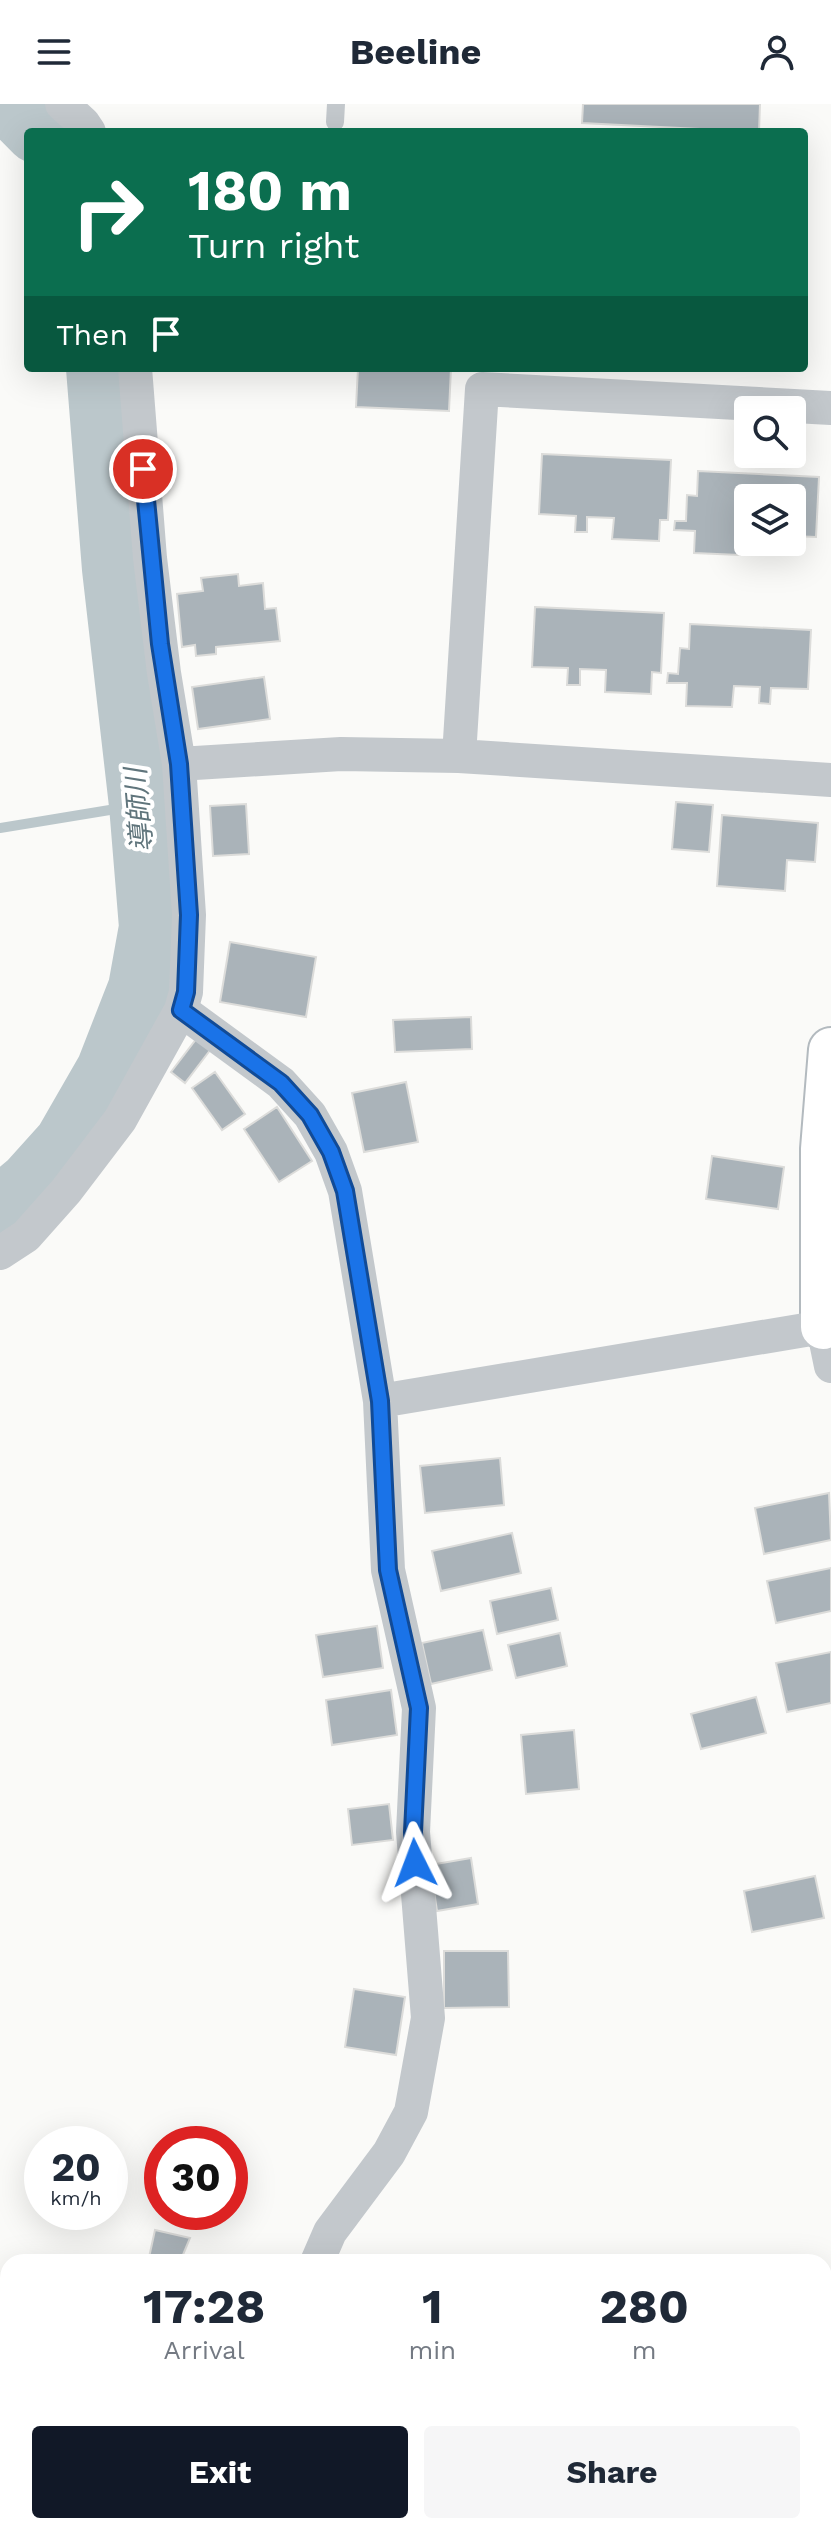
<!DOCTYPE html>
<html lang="en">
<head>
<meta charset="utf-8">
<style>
	:root { --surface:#fff; --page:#f6f6f7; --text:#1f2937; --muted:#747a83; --accent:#111827 }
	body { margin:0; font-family:"Work Sans","Noto Sans JP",sans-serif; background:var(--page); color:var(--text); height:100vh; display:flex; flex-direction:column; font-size:30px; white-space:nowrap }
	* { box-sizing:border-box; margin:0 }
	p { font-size:26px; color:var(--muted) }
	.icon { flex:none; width:44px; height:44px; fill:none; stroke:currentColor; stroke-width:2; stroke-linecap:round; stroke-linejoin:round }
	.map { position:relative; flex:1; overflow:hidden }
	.side { position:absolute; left:0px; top:2150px; width:832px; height:280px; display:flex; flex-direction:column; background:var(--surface); border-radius:24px 24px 0 0; box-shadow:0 8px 32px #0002 }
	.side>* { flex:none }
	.guide { position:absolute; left:24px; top:24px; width:784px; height:244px; border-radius:8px; box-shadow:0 8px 32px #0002; background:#0b6e4f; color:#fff; overflow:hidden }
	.buttons { position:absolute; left:734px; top:292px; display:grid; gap:16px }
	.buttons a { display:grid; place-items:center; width:72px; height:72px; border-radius:8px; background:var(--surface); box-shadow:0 8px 32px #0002; font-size:40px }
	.speed { position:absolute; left:24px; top:2022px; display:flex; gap:16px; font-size:40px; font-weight:700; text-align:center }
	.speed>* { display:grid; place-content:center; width:104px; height:104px; border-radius:50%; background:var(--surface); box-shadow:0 8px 32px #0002; line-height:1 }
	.speed small { font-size:20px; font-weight:400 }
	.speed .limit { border:12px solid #d22; background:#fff; color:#111 }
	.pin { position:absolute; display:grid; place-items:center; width:68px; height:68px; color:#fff; margin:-34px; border:4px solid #fff; border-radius:50%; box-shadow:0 2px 8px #0007 }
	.me { position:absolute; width:88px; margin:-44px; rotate:357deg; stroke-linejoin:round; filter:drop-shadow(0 0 6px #0008) }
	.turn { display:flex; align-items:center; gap:28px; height:168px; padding:0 32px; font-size:36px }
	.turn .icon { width:104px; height:104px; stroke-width:2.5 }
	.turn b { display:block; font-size:56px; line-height:68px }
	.then { display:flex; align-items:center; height:76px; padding:0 32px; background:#0003; gap:16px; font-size:30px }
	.eta { display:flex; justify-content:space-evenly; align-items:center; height:136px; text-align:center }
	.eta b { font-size:48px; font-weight:700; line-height:56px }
	.button { display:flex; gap:16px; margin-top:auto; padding:16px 32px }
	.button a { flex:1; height:92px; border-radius:8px; background:var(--accent); color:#fff; font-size:32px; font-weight:700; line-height:92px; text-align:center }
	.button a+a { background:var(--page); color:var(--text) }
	header { display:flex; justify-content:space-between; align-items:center; height:104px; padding:0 32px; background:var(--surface); font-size:36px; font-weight:700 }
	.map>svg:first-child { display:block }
	.green { fill:#dadfd7 }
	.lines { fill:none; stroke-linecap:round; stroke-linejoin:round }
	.stream { stroke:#bbc7cb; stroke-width:10 }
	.river { stroke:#bbc7cb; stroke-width:62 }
	.building { fill:#aab3b9; stroke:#dcdcda; stroke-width:2 }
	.secondary-casing { stroke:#b3babf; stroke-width:48 }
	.lane { stroke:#c3c8cc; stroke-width:18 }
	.street { stroke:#c3c8cc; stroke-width:34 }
	.secondary { stroke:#fff; stroke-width:44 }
	.route-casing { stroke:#114b97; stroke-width:20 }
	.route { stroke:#1a73e8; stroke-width:14 }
	.labels { text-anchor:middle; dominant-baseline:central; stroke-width:8; stroke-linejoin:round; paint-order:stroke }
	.water-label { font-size:28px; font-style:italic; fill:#60757c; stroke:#fff }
</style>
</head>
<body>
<header><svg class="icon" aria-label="menu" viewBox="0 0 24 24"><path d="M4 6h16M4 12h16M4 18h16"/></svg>Beeline<svg class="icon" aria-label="person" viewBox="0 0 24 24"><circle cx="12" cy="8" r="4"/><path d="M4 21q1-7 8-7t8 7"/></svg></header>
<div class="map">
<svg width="831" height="2430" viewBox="0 0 831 2430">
	<rect width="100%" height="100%" fill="#fafaf8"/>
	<path class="green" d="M 463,2422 L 640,2422 L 686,2430 L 461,2430 Z"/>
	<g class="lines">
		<path class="stream" d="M 0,724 L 140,701"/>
		<path class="river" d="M 8,0 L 36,28
			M 0,1103 L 29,1079 L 65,1039 L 107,966 L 139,884 L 150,823 L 140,701 L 113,465 L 97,264"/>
	</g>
	<path class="building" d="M 583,0 L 760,0 L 759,28 L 582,19 Z
		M 358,264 L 451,264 L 449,307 L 356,303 Z
		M 542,350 L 671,356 L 668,416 L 660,416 L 659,437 L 612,435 L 614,414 L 587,413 L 587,428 L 575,428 L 576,412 L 539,410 Z
		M 698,367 L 819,373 L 816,433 L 792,432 L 792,394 L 748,394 L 748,429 L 741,429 L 740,451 L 694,449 L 695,427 L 674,426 L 675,417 L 686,417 L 687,391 L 697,392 Z
		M 238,470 L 239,482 L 263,479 L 265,505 L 276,504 L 280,537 L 216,543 L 216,550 L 196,552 L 195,541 L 182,543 L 177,490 L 203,487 L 201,474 Z
		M 535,503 L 664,509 L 661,569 L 652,568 L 651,590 L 605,588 L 606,566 L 580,565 L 580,581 L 567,581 L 568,564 L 532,563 Z
		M 690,520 L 811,526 L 808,585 L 771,584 L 770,600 L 759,599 L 760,583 L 734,582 L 732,603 L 686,602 L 687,579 L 667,579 L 668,569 L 678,570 L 680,544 L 689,545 Z
		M 264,573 L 270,615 L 198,625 L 192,583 Z
		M 676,698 L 713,701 L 709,748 L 672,745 Z
		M 246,700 L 249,750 L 213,752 L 210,702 Z
		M 722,711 L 818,719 L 815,758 L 787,756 L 785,787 L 717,782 Z
		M 230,838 L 316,853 L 306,913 L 220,898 Z
		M 471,913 L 472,945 L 395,948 L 393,916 Z
		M 197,934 L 211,945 L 185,979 L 171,968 Z
		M 215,968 L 245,1010 L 222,1026 L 192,984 Z
		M 406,978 L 418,1038 L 364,1048 L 352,989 Z
		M 277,1003 L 312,1057 L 279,1078 L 244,1025 Z
		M 712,1052 L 784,1063 L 778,1105 L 706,1095 Z
		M 500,1354 L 504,1401 L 425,1409 L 420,1362 Z
		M 829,1389 L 831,1436 L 764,1450 L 755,1404 Z
		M 512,1429 L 521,1469 L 441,1487 L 432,1447 Z
		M 831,1464 L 831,1507 L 776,1519 L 767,1477 Z
		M 551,1484 L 558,1516 L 497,1530 L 490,1497 Z
		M 377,1522 L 383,1564 L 323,1573 L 316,1531 Z
		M 483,1526 L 492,1566 L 431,1580 L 422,1539 Z
		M 560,1529 L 567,1562 L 516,1574 L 508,1541 Z
		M 831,1548 L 831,1599 L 787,1608 L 776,1559 Z
		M 391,1586 L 397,1631 L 332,1641 L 326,1596 Z
		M 756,1593 L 766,1629 L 701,1645 L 691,1610 Z
		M 574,1626 L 579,1685 L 526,1690 L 521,1631 Z
		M 389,1700 L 393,1736 L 352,1741 L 348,1705 Z
		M 471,1754 L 478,1800 L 437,1807 L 430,1761 Z
		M 815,1772 L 824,1814 L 752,1828 L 744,1787 Z
		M 444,1847 L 508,1847 L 509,1903 L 444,1904 Z
		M 354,1885 L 405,1893 L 396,1951 L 345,1943 Z
		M 155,2126 L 190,2134 L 180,2158 L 148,2158 Z
		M 0,2405 L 8,2417 L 8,2422 L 13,2425 L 6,2430 L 0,2430 Z
		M 356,2422 L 429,2422 L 429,2430 L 356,2430 Z"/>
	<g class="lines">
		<defs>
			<path id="secondary" d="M 823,1223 L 823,1045 L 831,946"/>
		</defs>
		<use href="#secondary" class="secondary-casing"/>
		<path class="lane" d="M 335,18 L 336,0"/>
		<path class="street" d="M 62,0 L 83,19 L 89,28
			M 459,652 L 482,285 L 831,304
			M 179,660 L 341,650 L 459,652 L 831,676
			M 181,906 L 281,979 L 310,1011 L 331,1048 L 345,1087 L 380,1297 L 388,1466 L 419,1604 L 413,1728 L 428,1914 L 411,2008 L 389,2049 L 330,2128 L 317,2158
			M 0,1149 L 26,1132 L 66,1087 L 120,1016 L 181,906 L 186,888 L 189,811 L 179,660 L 164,569 L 150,454 L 135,264
			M 380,1297 L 823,1223 L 831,1262
			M 0,2249 L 8,2251
			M 824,2404 L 831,2405"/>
		<use href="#secondary" class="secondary"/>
	</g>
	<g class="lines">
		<defs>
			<path id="route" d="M 143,365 L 160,540 L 179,660 L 189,811 L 186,888 L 181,906 L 281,979 L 310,1011 L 331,1048 L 345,1087 L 380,1297 L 388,1466 L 419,1604 L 413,1728 L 415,1759"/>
		</defs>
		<use href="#route" class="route-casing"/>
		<use href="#route" class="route"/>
	</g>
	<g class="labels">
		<g class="water-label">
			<text transform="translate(139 706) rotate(-95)">導師川</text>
		</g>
	</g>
</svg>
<div class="buttons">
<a><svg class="icon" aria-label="search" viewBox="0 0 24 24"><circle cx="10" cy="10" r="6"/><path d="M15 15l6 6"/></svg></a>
<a><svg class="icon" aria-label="layers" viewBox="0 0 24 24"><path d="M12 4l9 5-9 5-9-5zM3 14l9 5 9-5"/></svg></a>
</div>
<div class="speed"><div>20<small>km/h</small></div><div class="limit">30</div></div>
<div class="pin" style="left:143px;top:365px;background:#d93025"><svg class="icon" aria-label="arrive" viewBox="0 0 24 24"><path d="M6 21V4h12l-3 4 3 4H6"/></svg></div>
<svg class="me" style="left:415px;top:1759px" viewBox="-20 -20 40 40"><path d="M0-17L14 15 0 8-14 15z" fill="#1a73e8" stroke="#fff" stroke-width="4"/></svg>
<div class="guide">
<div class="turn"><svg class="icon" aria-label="right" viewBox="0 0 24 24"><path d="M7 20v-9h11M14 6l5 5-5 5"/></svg><div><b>180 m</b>Turn right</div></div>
<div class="then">Then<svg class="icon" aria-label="arrive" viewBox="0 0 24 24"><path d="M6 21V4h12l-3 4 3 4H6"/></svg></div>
</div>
<section class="side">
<div class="eta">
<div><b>17:28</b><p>Arrival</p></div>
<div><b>1</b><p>min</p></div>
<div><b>280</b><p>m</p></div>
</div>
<div class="button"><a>Exit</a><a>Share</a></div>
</section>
</div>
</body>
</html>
